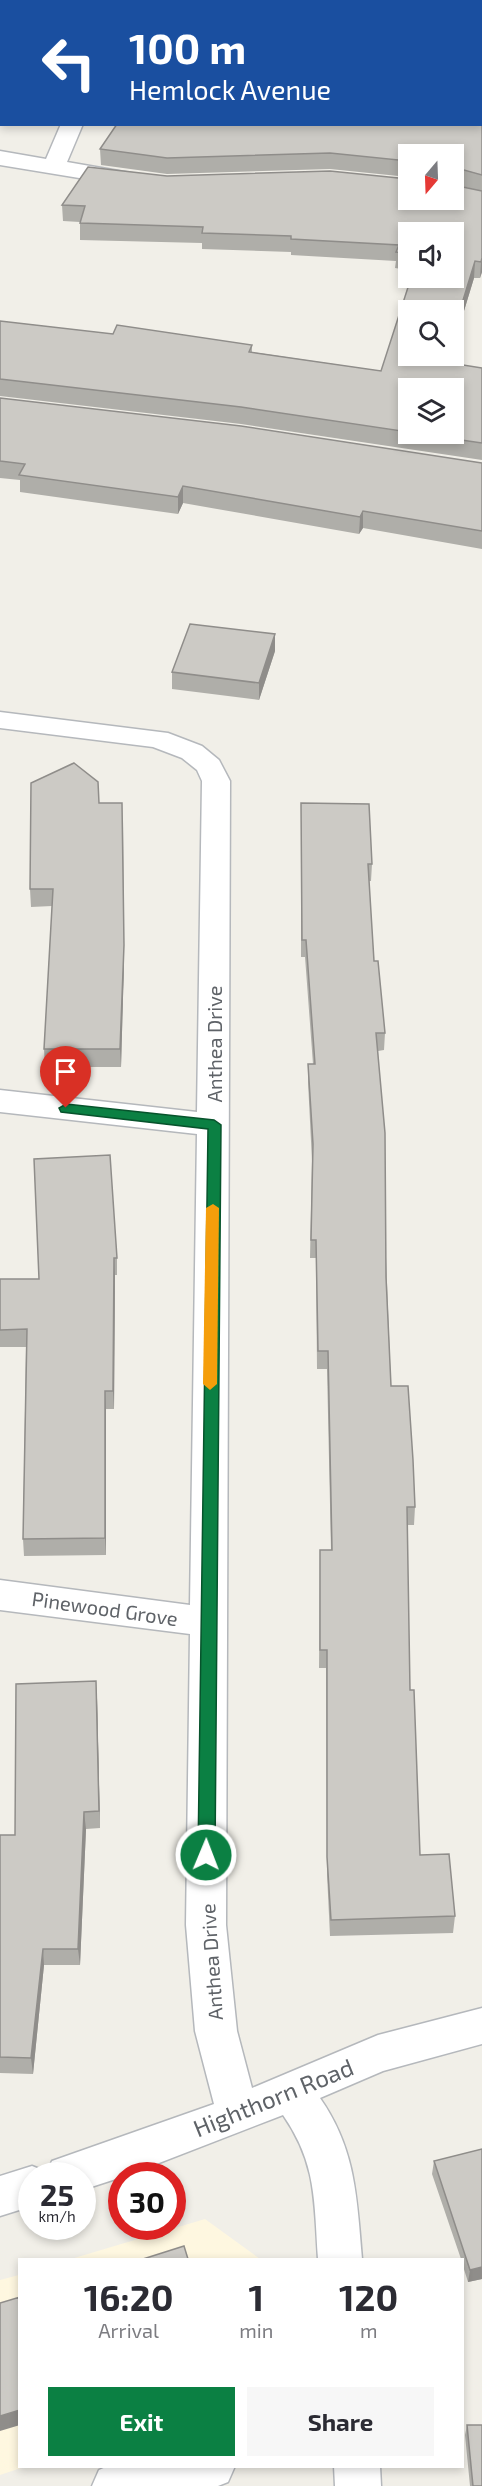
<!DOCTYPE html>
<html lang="en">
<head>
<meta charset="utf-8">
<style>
	:root { --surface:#fff; --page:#f7f7f7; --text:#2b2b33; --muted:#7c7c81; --accent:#0b8043 }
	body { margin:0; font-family:"Exo 2",sans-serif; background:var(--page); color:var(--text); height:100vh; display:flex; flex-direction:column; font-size:22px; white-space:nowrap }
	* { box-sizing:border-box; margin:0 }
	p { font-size:20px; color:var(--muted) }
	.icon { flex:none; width:33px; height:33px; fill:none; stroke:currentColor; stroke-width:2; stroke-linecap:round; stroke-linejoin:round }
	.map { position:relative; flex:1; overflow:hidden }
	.drawer { position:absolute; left:18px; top:2258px; width:446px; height:210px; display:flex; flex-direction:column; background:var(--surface); border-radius:0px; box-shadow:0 3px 9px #0003 }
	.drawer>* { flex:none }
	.guide { position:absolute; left:0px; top:0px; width:483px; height:126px; box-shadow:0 3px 9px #0003; background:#1a4fa0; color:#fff; overflow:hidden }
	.needle { width:39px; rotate:199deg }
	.tools { position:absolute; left:398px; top:144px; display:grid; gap:12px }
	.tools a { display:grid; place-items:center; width:66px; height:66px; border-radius:0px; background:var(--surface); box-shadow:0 3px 9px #0003; font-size:30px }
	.speed { position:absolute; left:18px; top:2162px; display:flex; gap:12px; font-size:30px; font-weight:700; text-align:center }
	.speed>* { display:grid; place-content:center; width:78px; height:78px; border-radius:50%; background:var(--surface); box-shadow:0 3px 9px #0003; line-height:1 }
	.speed small { font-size:15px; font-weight:400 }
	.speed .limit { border:9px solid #d22; background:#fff; color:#111 }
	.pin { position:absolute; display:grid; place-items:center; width:51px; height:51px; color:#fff; margin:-62px -26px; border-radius:50% 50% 50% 0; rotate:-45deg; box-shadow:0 0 6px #0007 }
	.pin .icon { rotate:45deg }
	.me { position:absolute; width:66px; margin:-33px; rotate:1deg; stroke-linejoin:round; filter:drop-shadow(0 0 4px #0008) }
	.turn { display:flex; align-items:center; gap:21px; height:126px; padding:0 30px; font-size:27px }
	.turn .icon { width:78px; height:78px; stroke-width:2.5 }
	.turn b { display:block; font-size:42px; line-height:51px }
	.eta { display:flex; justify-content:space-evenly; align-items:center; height:102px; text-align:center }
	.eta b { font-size:36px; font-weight:700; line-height:42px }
	.primary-button { display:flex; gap:12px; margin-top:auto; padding:12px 30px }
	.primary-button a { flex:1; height:69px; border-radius:0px; background:var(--accent); color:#fff; font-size:24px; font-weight:700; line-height:69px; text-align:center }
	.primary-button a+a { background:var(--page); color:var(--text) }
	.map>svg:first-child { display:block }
	.commercial { fill:#fef7e0 }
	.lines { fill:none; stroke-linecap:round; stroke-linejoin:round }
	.minor-casing { stroke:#b5b8bc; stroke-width:3 }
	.minor { fill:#fff; fill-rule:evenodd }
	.wall { fill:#afaea9; fill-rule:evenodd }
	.shaded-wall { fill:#8f8d8a }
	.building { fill:#cccac5; stroke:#8f8d8a; stroke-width:1.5 }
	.route { fill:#0b8043; stroke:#07532c; stroke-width:1.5 }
	.slow { fill:#f59e0b }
	.labels { text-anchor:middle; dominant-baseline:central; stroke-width:5; stroke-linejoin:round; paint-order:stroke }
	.street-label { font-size:20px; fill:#5f6368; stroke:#fff }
	.near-street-label { font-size:24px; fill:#5f6368; stroke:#fff }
</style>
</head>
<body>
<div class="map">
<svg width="482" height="2486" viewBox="0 0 482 2486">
	<rect width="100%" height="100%" fill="#f1efe8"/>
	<path class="commercial" d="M 205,2219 L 260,2259 L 71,2259 Z
		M 19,2275 L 20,2466 L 27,2466 L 0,2475 L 0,2280 Z"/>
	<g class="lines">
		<defs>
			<path id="minor" d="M 384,0 L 408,0 L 409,2 L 385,2 Z
				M 61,124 L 83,124 L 67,162 L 136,174 L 139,179 L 136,184 L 128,186 L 0,165 L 0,151 L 46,159 Z
				M 0,712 L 168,733 L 202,746 L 219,760 L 230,781 L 226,1925 L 237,2031 L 252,2088 L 378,2035 L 482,2008 L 482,2044 L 383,2071 L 320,2098 C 356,2149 357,2200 362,2259 L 318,2259 C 314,2201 317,2164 283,2115 L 128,2175 L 82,2190 L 82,2175 L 32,2175 L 32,2206 L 0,2216 L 0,2176 L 32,2166 L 47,2172 L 52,2161 L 214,2104 L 195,2031 L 186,1925 L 190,1634 L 0,1610 L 0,1580 L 190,1605 L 197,1134 L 0,1112 L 0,1090 L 197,1112 L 202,781 L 197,770 L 182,758 L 153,747 L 0,728 Z
				M 108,2466 L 235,2466 L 228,2482 L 218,2486 L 92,2486 L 99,2470 Z
				M 334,2466 L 380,2466 L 381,2486 L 335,2486 Z"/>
		</defs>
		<use href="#minor" class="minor-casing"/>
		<use href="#minor" class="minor"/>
	</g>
	<path class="wall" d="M 2,23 L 2,107 L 0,107 L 0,25 Z
		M 482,27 L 482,272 L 480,278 L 474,278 L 453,347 L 453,310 L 408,356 L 450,356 L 448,363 L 482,368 L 482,460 L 241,424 L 0,396 L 0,321 L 113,334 L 252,345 L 252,352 L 381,371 L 453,278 L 408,232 L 408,270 L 395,268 L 396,261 L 291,255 L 291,252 L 202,249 L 202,243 L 80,240 L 80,222 L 63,221 L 62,205 L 167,176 L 477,190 L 453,184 L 453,154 L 408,154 L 408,177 L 330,169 L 167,174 L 101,165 L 100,149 ZM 408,388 L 453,434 L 408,434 Z
		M 0,398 L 482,463 L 482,549 L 363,528 L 359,534 L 183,503 L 178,514 L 20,492 L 20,480 L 0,478 Z
		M 275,651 L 259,700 L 172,689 L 172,672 Z
		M 99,803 L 124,963 L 121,1067 L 45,1067 L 44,1049 L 52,906 L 31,907 L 30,889 Z
		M 301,821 L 372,864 L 371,881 L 369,881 L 374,961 L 385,1033 L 384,1050 L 378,1051 L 391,1386 L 415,1507 L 414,1525 L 407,1525 L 410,1690 L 420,1855 L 455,1916 L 453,1933 L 330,1936 L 327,1874 L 326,1668 L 319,1668 L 320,1550 L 331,1550 L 327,1369 L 317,1369 L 316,1258 L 310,1258 L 312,1161 L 308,1082 L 308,1064 L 313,1064 L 305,957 L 301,957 Z
		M 34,1159 L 117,1258 L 117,1275 L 115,1275 L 114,1409 L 106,1409 L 106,1555 L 24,1556 L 23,1539 L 26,1347 L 0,1347 L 0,1279 L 39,1279 Z
		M 97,1698 L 100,1828 L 86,1829 L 80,1965 L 44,1965 L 33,2074 L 0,2073 L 0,1835 L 15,1835 Z
		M 482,2149 L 482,2279 L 468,2282 L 462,2263 L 462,2259 L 461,2259 L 432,2174 L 434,2161 Z
		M 467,2425 L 482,2486 L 470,2486 L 465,2435 Z"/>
	<path class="shaded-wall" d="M 482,258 L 482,272 L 480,278 L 481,262 Z
		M 475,261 L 474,278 L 453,347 L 453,333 Z
		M 446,356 L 450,356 L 443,379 L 444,362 Z
		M 183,486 L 183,503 L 178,514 L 178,497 Z
		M 363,511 L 363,528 L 359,534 L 360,517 Z
		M 275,634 L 275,651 L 259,700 L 259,683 Z
		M 123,820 L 124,963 L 121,1067 L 120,1049 Z
		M 114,1258 L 115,1275 L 114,1409 L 113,1391 Z
		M 105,1391 L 106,1409 L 106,1555 L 105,1538 Z
		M 96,1681 L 97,1698 L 100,1828 L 99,1811 Z
		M 84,1812 L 86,1829 L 80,1965 L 78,1949 Z
		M 43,1949 L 44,1965 L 33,2074 L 31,2058 Z
		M 482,2267 L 482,2279 L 468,2282 L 470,2270 Z
		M 20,2410 L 20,2425 L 0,2431 L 0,2416 Z"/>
	<path class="building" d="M 20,0 L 347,0 L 353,2 L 19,2 Z
		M 2,23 L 2,91 L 0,91 L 0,25 Z
		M 482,27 L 482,175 L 453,167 L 453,154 L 408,154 L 408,161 L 330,153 L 167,158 L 100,149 L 117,124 L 482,124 Z
		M 88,167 L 167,176 L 330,171 L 408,179 L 408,200 L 453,200 L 453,185 L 482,191 L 482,258 L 481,262 L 475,261 L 453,333 L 453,310 L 408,310 L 408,356 L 446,356 L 444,362 L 482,368 L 482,443 L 420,434 L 453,434 L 453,388 L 408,388 L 408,432 L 241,407 L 0,379 L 0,321 L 113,334 L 117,325 L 252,345 L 249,352 L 381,371 L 411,278 L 453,278 L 453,232 L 408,232 L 408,253 L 396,252 L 399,245 L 291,239 L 291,236 L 202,233 L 203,227 L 80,223 L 85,206 L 62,205 Z
		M 0,398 L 241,426 L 482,463 L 482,531 L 363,511 L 360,517 L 183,486 L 178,497 L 19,475 L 25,464 L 0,461 Z
		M 190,624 L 275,634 L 259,683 L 172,672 Z
		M 74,763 L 98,782 L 99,803 L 122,803 L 124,945 L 120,1049 L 44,1049 L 53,889 L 30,889 L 31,783 Z
		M 301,803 L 369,804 L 372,864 L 368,864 L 374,961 L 378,961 L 385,1033 L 376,1033 L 385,1133 L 386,1277 L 391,1386 L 408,1386 L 413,1460 L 415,1507 L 407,1507 L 410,1690 L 414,1690 L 420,1855 L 449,1854 L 455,1916 L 331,1920 L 327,1857 L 327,1650 L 320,1650 L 320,1550 L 332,1550 L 328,1351 L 318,1351 L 316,1240 L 311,1240 L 313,1144 L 308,1064 L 315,1064 L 306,940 L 302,940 Z
		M 110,1155 L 117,1258 L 114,1258 L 113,1391 L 105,1391 L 105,1538 L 23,1539 L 27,1329 L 0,1330 L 0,1279 L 39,1279 L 34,1159 Z
		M 96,1681 L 99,1811 L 84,1812 L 78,1949 L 43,1949 L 31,2058 L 0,2057 L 0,1835 L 15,1835 L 16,1684 Z
		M 482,2149 L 482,2267 L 470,2270 L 434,2161 Z
		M 184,2246 L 188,2259 L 143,2259 Z
		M 20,2297 L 20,2410 L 0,2416 L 0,2303 Z
		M 467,2425 L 482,2425 L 482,2486 L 473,2486 Z"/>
	<path class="route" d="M 66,1104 L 214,1120 L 221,1125 L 215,1855 L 212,1860 L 201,1860 L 198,1855 L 208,1129 L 61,1112 L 59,1108 Z"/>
	<path class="slow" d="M 213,1204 L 219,1208 L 217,1384 L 210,1390 L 203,1384 L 206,1208 Z"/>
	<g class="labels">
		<g class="street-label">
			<text transform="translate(214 1044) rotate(-90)">Anthea Drive</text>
			<text transform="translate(105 1608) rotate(8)">Pinewood Grove</text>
			<text transform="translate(211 1962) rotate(-94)">Anthea Drive</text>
		</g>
		<g class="near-street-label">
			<text transform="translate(273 2097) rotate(-22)">Highthorn Road</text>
		</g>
	</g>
</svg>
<div class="tools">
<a><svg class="needle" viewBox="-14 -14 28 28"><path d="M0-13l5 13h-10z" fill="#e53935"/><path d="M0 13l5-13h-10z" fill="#7c7c81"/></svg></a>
<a><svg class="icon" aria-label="sound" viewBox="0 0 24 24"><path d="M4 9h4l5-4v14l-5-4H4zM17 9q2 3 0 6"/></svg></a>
<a><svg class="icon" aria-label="search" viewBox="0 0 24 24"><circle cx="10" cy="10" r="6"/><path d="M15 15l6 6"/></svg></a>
<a><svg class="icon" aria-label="layers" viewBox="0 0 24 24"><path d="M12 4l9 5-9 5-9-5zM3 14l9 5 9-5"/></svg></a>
</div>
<div class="speed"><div>25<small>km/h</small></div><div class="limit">30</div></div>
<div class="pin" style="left:66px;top:1108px;background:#d93025"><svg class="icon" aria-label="arrive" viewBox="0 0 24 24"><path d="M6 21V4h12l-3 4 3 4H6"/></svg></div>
<svg class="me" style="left:206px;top:1855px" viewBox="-20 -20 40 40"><circle r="17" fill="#0b8043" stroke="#fff" stroke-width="3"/><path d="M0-11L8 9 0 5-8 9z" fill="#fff"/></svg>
<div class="guide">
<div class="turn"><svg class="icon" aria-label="left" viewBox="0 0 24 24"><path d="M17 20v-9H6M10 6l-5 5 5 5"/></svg><div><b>100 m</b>Hemlock Avenue</div></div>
</div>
<section class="drawer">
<div class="eta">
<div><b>16:20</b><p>Arrival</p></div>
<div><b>1</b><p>min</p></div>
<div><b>120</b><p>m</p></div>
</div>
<div class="primary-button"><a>Exit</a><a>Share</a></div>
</section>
</div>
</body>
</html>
